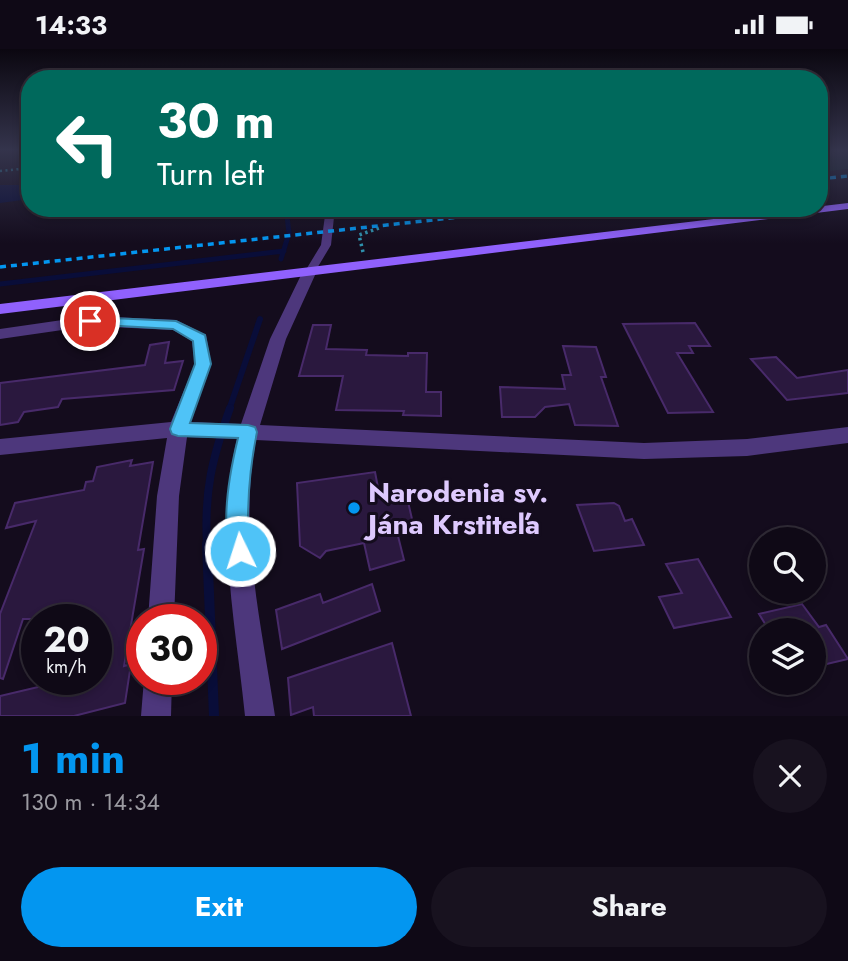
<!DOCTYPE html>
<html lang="en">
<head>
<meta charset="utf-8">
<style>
	:root { --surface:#0f0916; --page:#18121f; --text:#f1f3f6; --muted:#9b9aa1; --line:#2f2a35; --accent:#0396f0 }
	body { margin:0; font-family:Jost,sans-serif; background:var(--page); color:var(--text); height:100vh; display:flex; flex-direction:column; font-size:26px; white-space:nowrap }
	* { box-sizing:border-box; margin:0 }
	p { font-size:23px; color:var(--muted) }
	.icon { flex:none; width:38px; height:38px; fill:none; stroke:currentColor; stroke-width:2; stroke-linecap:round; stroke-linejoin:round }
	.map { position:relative; height:667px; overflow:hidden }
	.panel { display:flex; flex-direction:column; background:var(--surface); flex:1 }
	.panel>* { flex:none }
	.banner { position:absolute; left:21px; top:21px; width:807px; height:147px; border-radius:28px; box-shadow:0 4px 10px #0003,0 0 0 2px var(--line); background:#00695c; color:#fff; overflow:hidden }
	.tools { position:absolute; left:749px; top:478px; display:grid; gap:14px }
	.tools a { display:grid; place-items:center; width:77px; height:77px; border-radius:50%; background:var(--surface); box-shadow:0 4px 10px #0003,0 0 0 2px var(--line); font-size:35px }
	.speed { position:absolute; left:21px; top:555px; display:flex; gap:14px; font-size:35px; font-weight:700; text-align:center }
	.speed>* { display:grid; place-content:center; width:91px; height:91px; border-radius:50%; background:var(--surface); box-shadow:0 4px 10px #0003,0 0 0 2px var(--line); line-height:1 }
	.speed small { font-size:18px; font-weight:400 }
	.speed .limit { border:10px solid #d22; background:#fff; color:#111 }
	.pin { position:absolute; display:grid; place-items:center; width:60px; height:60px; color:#fff; margin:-30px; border:4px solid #fff; border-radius:50%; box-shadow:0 2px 7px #0007 }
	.me { position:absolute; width:77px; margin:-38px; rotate:356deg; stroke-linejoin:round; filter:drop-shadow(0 0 5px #0008) }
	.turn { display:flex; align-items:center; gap:24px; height:147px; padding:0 21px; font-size:32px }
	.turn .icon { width:91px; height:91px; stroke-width:2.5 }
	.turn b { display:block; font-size:49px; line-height:60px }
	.round { display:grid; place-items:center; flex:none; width:74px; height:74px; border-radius:37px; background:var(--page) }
	.summary { display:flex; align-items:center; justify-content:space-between; height:119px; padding:0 21px }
	h1 { font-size:42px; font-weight:700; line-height:52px; color:var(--accent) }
	.action { display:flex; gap:14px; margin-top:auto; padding:14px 21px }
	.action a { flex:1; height:80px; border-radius:42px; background:var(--accent); color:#fff; font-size:28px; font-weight:700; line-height:80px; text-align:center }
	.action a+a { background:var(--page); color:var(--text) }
	.status { display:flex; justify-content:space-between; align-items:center; height:49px; padding:0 35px; background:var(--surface); direction:ltr }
	.status svg { height:19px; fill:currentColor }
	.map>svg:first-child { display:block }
	.green { fill:#0f2127 }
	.water { fill:#090d39 }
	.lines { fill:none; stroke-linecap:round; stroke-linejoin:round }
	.stream-far4 { stroke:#090d39; stroke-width:4.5 }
	.stream-far3 { stroke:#090d39; stroke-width:5 }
	.stream-far2 { stroke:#090d39; stroke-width:6 }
	.stream-far1 { stroke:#090d39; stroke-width:8 }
	.stream { stroke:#090d39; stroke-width:10 }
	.building { fill:#2a183e; stroke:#482a6a; stroke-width:2 }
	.path-far1 { stroke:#2e91ad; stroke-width:2.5; stroke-dasharray:2 3.5; stroke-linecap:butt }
	.path { stroke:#2e91ad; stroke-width:3.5; stroke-dasharray:2.5 3.5; stroke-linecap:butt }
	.service { fill:#4d377c; fill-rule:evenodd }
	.minor { fill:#4d377c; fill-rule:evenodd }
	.secondary { fill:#9061fd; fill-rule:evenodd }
	.rail { stroke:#0396f0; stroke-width:3.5; stroke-dasharray:6 5; stroke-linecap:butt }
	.route { fill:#4fc3f7; stroke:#337fa1; stroke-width:2 }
	.poi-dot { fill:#0396f0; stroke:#140c1d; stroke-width:2.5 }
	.labels { text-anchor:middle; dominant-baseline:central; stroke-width:6; stroke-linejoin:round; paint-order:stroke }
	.near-poi-label { font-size:28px; font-weight:bold; fill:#dec9fe; stroke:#140c1d; text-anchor:start }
</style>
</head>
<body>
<div class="status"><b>14:33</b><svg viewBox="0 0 49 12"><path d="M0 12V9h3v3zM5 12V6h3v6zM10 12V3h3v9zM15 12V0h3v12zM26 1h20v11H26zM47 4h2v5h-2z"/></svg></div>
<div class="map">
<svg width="848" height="667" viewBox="0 0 848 667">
	<rect width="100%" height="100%" fill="#140c1d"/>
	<path class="green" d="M 819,101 L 848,101 L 848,120 L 819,123 Z"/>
	<path class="water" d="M 0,136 L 30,136 L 30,150 L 0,154 Z"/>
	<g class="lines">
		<path class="stream-far4" d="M 286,159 L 287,169"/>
		<path class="stream-far3" d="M 281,210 L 289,184 L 287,167
			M 0,235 L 284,202"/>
		<path class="stream-far2" d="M 229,361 L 260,270"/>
		<path class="stream-far1" d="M 207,496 C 204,442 212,410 230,359"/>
		<path class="stream" d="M 207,495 L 214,667"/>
	</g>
	<path class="building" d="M 695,274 L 710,297 L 689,297 L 693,304 L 677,304 L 713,363 L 668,364 L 623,275 Z
		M 313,276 L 331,276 L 326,300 L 367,301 L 366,306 L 408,307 L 408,304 L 427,304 L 426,343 L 441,343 L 441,367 L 403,366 L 404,362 L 336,361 L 343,327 L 299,327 Z
		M 169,293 L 165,314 L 183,312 L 174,341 L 62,350 L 58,358 L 24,363 L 18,373 L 0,376 L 0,334 L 145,316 L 150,296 Z
		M 563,297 L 596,298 L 606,328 L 601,328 L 618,377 L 575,376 L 569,355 L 545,358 L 535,368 L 502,368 L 500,338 L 565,340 L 562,326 L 571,326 Z
		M 776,308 L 797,329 L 848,321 L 848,344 L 787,351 L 751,310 Z
		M 132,411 L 130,417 L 153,413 L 138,501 L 144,500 L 124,617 L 131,615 L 125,654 L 74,667 L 0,667 L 0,647 L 72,630 L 96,630 L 96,570 L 23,570 L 3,630 L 0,629 L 0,565 L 36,472 L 6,479 L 15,454 L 84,441 L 86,433 L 93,432 L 97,418 Z
		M 375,423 L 380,449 L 406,444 L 415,483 L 398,487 L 404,511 L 370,521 L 364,494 L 326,502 L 320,509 L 300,497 L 297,434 Z
		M 614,454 L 619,457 L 625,472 L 632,470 L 644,496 L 594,502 L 577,456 Z
		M 698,510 L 731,568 L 674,579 L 659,548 L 682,544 L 666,515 Z
		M 372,535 L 380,562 L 282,600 L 276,561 L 320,545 L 323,554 Z
		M 802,555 L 819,578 L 826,576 L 848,610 L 814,618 L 814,581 L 769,581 L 759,565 Z
		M 392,594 L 411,667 L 314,667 L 313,658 L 291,666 L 288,629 Z"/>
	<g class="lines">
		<path class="path-far1" d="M 0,122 L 30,119"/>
		<path class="path" d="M 363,203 L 359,186 L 379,179"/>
		<path class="service" d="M 326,159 L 335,159 L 331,196 L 313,226 L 305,226 L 304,224 L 321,196 Z"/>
		<path class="minor" d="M 309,220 L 316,224 L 286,290 L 260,376 L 644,394 L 747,390 L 848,378 L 848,394 L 747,407 L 644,410 L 256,391 C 238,480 262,578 275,667 L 245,667 C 236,576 215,480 237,390 L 187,388 L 179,447 L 174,570 L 148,570 L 157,447 L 167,389 L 0,406 L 0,390 L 171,373 L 195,315 L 192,292 L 173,281 L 90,277 L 0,290 L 0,280 L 90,267 L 176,271 L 206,286 L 211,315 L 190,373 L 241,375 L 270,290 L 302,224 Z
			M 144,630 L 172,630 L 171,667 L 141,667 Z"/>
		<path class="secondary" d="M 848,154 L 848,160 L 0,265 L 0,255 Z"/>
		<path class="rail" d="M 819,130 L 848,127
			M 0,218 L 543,159"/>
	</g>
	<linearGradient id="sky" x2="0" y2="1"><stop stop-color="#0b0710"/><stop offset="0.52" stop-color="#34344c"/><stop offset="1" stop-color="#34344c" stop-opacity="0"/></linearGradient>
	<rect width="848" height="194" fill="url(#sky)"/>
	<path class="route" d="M 90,268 L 176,272 L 205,286 L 211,315 L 190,374 L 248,376 L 255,378 L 257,383 C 251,412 248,441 248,471 C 248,485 253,497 248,510 L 240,513 L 233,510 C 219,478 230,422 238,389 L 178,387 L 172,385 L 170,380 L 195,315 L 193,292 L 173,280 L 85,275 L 83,272 Z"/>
	<circle class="poi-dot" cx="354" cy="459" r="7"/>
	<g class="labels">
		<g class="near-poi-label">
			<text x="368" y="443">Narodenia sv.<tspan x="368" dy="32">Jána Krstiteľa</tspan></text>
		</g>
	</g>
</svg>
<div class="tools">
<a><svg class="icon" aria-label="search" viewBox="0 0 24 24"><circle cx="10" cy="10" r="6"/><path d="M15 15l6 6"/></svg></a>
<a><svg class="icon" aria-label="layers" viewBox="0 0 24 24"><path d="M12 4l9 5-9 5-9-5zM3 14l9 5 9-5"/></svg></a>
</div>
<div class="speed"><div>20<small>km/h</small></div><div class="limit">30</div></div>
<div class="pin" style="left:90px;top:272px;background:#d93025"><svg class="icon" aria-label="arrive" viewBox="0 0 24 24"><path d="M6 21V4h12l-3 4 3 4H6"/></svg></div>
<svg class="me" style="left:240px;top:502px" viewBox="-20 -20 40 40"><circle r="17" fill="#4fc3f7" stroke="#fff" stroke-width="3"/><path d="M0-11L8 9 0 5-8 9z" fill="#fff"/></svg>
<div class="banner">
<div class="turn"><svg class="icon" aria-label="left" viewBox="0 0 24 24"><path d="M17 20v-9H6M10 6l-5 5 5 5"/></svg><div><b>30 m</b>Turn left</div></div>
</div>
</div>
<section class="panel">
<div class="summary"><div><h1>1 min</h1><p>130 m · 14:34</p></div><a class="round"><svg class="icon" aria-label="close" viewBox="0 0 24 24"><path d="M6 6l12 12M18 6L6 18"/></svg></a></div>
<div class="action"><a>Exit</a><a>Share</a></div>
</section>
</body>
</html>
